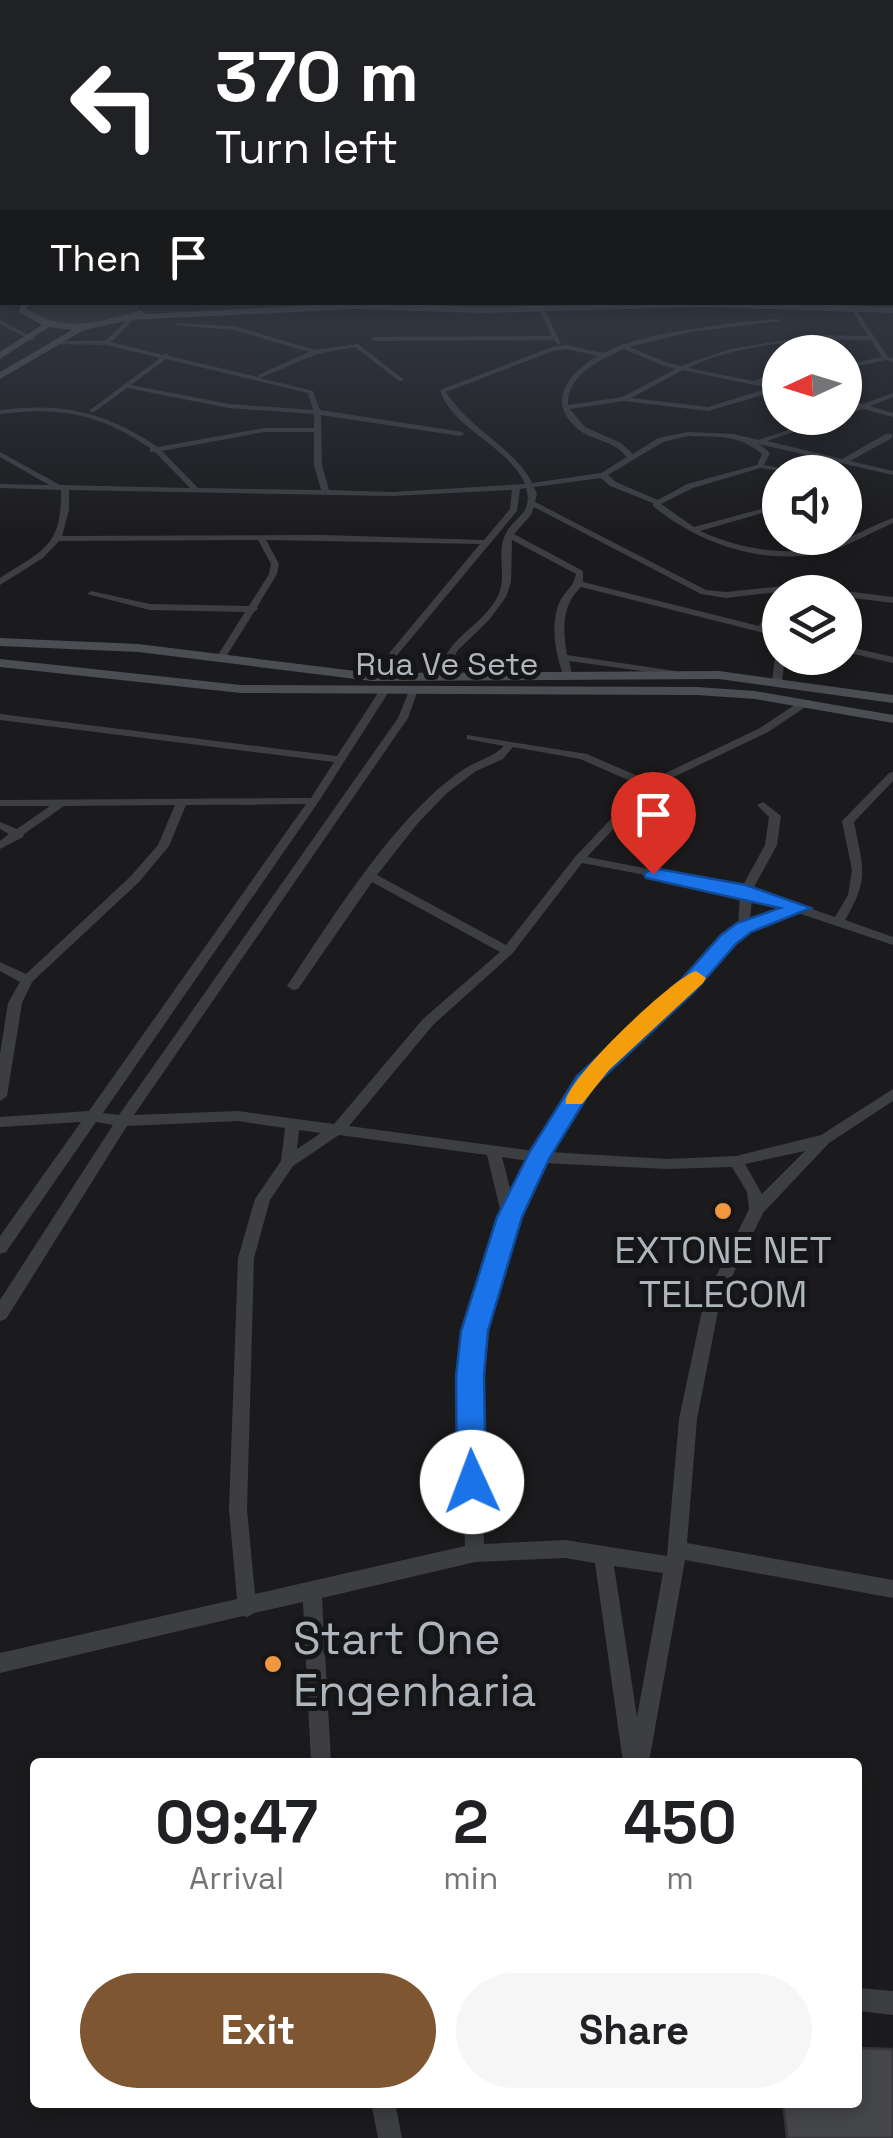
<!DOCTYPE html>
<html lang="en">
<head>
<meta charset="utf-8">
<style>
	:root { --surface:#fff; --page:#f6f6f6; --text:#202124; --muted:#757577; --accent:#7e5631 }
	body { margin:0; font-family:"Space Grotesk",sans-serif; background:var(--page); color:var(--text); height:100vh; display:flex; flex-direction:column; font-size:38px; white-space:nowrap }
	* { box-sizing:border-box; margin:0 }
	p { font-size:32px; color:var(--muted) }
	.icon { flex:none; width:55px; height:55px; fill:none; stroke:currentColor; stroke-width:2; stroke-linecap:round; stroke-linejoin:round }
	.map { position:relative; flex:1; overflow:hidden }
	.side { position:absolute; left:30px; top:1758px; width:832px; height:350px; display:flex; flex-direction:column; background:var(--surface); border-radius:10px; box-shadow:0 5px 15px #0003 }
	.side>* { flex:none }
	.guide { position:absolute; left:0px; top:0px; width:895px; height:305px; box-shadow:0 5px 15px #0003; background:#202124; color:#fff; overflow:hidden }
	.needle { width:65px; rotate:266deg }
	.buttons { position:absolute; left:762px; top:335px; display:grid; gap:20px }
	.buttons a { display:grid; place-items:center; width:100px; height:100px; border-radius:50%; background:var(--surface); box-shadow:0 5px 15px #0003; font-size:50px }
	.pin { position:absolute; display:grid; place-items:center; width:85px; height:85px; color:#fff; margin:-102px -42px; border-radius:50% 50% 50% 0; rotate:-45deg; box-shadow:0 0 10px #0007 }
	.pin .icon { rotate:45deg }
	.me { position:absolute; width:110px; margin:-55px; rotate:358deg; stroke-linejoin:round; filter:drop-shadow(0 0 8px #0008) }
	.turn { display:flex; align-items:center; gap:35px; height:210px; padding:0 50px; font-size:45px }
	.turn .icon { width:130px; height:130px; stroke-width:2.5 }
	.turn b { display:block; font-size:70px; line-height:85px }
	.then { display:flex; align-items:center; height:95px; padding:0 50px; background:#0003; gap:20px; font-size:38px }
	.eta { display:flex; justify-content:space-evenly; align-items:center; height:170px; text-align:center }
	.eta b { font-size:60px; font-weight:600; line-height:70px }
	.button { display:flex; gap:20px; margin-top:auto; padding:20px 50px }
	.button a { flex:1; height:115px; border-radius:60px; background:var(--accent); color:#fff; font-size:40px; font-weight:600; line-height:115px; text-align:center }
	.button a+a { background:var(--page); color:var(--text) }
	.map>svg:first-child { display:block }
	.green { fill:#232b22 }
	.building { fill:#45464a; stroke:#353539; stroke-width:2.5 }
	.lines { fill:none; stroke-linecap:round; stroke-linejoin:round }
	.street { fill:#3c3e42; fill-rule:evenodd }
	.secondary { fill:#4a4d52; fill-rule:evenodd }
	.route { fill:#1a73e8; stroke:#114b97; stroke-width:2.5 }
	.slow { fill:#f59e0b }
	.poi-dot { fill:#f09740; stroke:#161618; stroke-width:4 }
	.labels { text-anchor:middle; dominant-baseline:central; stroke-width:10; stroke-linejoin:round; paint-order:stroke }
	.far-street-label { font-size:32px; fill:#aeb5bc; stroke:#161618 }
	.poi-label { font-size:38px; fill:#aeb5bc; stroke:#161618 }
	.near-poi-label { font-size:45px; fill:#aeb5bc; stroke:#161618; text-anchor:start }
</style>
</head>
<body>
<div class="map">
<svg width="893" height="2138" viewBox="0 0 893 2138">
	<rect width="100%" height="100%" fill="#1b1b1d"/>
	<path class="green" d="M 38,302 L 133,302 L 139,306 L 135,313 C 91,324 69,336 28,310 Z"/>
	<path class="building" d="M 858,2048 L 893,2049 L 893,2138 L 787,2138 L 783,2102 L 858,2102 Z"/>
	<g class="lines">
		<path class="street" d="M 0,245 L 2,245 L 2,248 L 0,249 Z
			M 892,277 L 893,277 L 893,281 L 892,281 Z
			M 541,306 L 544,308 L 561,344 L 557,344 L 554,340 L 374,341 L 371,339 L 374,337 L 552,336 L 538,308 Z
			M 850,307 L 854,307 L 888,357 L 893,358 L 893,362 L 886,360 L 845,369 L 845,365 L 882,357 L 871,340 C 815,339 739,342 688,368 L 753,381 L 780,371 L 780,375 L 761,382 L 780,386 L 780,390 L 708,411 L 624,401 L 570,409 L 585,427 L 621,443 L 633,454 L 658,438 L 688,432 L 734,434 L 758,440 L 825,418 L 835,418 L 767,441 L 842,459 L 886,434 L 892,434 L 892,438 L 850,461 L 893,471 L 893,475 L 759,444 L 770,453 L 764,465 L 790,470 L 790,472 L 760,468 L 693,488 L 661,504 L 694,527 L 780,504 L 780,508 L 700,531 C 740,549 791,559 834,544 C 854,536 873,525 893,518 L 893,523 C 874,531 856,542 836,549 C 773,569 703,547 653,506 L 653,503 L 610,486 L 601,478 L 534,487 L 537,494 L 535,502 L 706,590 L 726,592 L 783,586 L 787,589 L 835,589 L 839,592 L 780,592 L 780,603 L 768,628 L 780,631 L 780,637 L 581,587 C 561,606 563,630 567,655 L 675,671 L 680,674 L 678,676 L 569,661 L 573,678 L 565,680 C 556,657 549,625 560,601 C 566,590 574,586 576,574 L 512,540 L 511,582 L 506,597 L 489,620 L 457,651 L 446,680 L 440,680 C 439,641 480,629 497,598 C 508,578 496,554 505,535 C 513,517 534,514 526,488 L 520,489 L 517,511 L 393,660 L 386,677 L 381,680 L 376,677 L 386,657 L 480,544 L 266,540 L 279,564 L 277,574 L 257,607 L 258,609 L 254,612 L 224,660 L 221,661 L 216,658 L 245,612 L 150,610 L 87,594 L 91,591 L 150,604 L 249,606 L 269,574 L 271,564 L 258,540 L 59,541 L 43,558 L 0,585 L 0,578 C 43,550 62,547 61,490 L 0,488 L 0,484 L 49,485 L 0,457 L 0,452 L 60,485 L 190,488 L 155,452 L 150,452 L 150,448 C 101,414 59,406 0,414 L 0,410 C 62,402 106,412 158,447 L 264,428 L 314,428 L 314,414 L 229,408 L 127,388 L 94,412 L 90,412 L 90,410 L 160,358 L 107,345 L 57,344 L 55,341 L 105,341 L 132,316 L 134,319 L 111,342 L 163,355 L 167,353 L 169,356 L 258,377 L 258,375 L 309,352 L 234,330 L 174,325 L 177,323 L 234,326 L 315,350 L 358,344 L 403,379 L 403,381 L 399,381 L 355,347 L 317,354 L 260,378 L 313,391 L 320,410 L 463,432 L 464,434 L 460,436 L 321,415 L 322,465 L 329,490 L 392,492 L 525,484 C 507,444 453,430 440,390 L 552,347 L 566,345 L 603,353 L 621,345 L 656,335 L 724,324 L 777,319 L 780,321 L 690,332 L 629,347 L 668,363 L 681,366 L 730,349 L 817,335 L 868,336 ZM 566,349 L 598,356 C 568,373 545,403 579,430 C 589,438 605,440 615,447 C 620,449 623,454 627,457 L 601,473 L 532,483 C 516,449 468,428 446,392 L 553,351 ZM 624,349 L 664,366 L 676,369 L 622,397 L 568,405 C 567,375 600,360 624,349 ZM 166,359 L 308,393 L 313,410 L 229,404 L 131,385 ZM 683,370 L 769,388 L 708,407 L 631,398 ZM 264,432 L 314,432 L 314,465 L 321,490 L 198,488 L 162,451 ZM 688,436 C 720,438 736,433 762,454 L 757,465 L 687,484 L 658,500 L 616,482 L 608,475 L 663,442 ZM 69,490 L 392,496 L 512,490 L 510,509 L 484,540 L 323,535 L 62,536 L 69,510 ZM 534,507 L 701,594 L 726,598 L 777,592 L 759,626 L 583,582 L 583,571 L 514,534 L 531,515 Z
			M 0,320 L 34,338 L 35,339 L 30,340 L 0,324 Z
			M 893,393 L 893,397 L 870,406 L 893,413 L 893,417 L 863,409 L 845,415 L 845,411 L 856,406 L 845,403 L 845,399 L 863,404 Z
			M 845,591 L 893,597 L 893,603 L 845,597 L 845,592 L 842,592 Z
			M 845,646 L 893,657 L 893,663 L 845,652 Z
			M 780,655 L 780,658 L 785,658 L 782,681 L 777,684 L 772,681 L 775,658 Z
			M 383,690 L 388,693 L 319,801 L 103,1113 L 119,1115 L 398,718 L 409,691 L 417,693 L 408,718 L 134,1115 L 238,1111 L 334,1124 L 423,1019 L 500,952 L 372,882 L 298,989 L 293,990 L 287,986 C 331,920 379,842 439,788 C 449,780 460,771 471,765 C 483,759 494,756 504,746 L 467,739 L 467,735 L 587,754 L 649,781 L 760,728 L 802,700 L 810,700 L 810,704 L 768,732 L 653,787 L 587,857 L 742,887 L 765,845 L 769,817 L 757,805 L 763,802 L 781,816 L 777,845 L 753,889 L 835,917 L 848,895 L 852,870 L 842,821 L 889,773 L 893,772 L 893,781 L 854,822 C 863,868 870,878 845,920 L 893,937 L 893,945 L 798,913 L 748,930 L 733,943 L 692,989 L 590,1084 L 549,1152 L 667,1159 L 736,1156 L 821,1135 L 893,1089 L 893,1101 L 829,1143 L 763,1213 L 720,1301 L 697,1419 L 687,1543 L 893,1580 L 893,1598 L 685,1560 L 649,1762 L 623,1762 L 595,1563 L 565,1558 L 475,1562 L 322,1598 L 331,1762 L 311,1762 L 303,1602 L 254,1613 L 247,1617 L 243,1616 L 0,1673 L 0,1653 L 237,1599 L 229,1510 L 238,1258 L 255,1199 L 281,1161 L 285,1128 L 238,1121 L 127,1126 L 6,1319 L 0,1321 L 0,1300 L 113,1125 L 96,1122 L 6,1252 L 0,1254 L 0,1236 L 81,1122 L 0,1127 L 0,1117 L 89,1111 L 306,804 L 186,805 L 169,846 L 139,882 L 32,982 L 22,1003 L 7,1096 L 0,1101 L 0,1054 L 8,1003 L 20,982 L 0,971 L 0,962 L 26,974 L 131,876 L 158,845 L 175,805 L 64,806 L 24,834 L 23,837 L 0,849 L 0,841 L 9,834 L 0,829 L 0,822 L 17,829 L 50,806 L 0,806 L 0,800 L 311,798 L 334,762 L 0,720 L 0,714 L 337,756 L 378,693 ZM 513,747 L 580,759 L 642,786 L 575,857 L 506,945 L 377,875 L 418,823 L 447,793 L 476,771 L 503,759 ZM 582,863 L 740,893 L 738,926 L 682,983 L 580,1078 L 534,1151 L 349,1126 L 433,1025 L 512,954 ZM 752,897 L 786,909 L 750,921 ZM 299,1130 L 321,1133 L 297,1149 ZM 339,1135 L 487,1155 L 502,1217 L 466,1331 L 461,1448 L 465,1546 L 255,1594 L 247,1510 L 254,1258 L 270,1200 L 293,1166 ZM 805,1151 L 762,1194 L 745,1164 ZM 502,1157 L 529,1161 L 512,1196 ZM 543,1163 L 667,1169 L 732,1167 L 747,1192 L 749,1209 L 704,1301 L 679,1419 L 667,1556 L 565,1540 L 484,1544 L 479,1448 L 482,1331 L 518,1217 ZM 614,1566 L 663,1573 L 637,1717 Z
			M 858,1988 L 893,1991 L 893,2015 L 858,2011 Z
			M 371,2102 L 395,2102 L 402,2138 L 378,2138 Z"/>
		<path class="secondary" d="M 0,298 L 2,299 L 5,303 L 0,304 Z
			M 22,302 L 31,302 L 27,309 C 64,334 101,322 141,310 L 145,314 L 354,303 L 485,307 L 736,302 L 893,307 L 893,313 L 703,307 L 485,313 L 354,309 L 130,320 L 84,330 L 0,379 L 0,372 L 72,330 L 49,327 L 0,359 L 0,352 L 42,325 L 19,312 Z
			M 0,638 L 138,644 L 372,673 L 719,671 L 893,695 L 893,703 L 719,679 L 372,681 L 138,652 L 0,646 Z
			M 0,659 L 241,685 L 697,687 L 755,691 L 893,715 L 893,723 L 755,699 L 697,695 L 241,693 L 0,667 Z"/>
	</g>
	<linearGradient id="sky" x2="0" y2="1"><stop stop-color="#0f0f10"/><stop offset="0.44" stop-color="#393f4c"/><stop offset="1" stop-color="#393f4c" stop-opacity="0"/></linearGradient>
	<rect width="893" height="539" fill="url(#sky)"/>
	<path class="route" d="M 653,868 L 746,885 L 811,908 L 751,932 L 736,944 L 695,991 L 593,1087 L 549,1159 L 522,1217 L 488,1331 L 484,1376 L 486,1482 L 482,1492 L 472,1496 L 461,1492 L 457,1482 L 456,1376 L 461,1331 L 497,1217 L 530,1151 L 577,1076 L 680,981 L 721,935 L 737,923 L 780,908 L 646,878 L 644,874 Z"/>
	<path class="slow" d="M 696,971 L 706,978 L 703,983 L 609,1070 L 582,1104 L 566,1104 C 559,1086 673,977 696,971 Z"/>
	<g class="poi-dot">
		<circle cx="723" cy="1211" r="10"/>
		<circle cx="273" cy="1664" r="10"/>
	</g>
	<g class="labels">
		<g class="far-street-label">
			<text x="447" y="664">Rua Ve Sete</text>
		</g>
		<g class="poi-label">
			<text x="723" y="1250">EXTONE NET<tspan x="723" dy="44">TELECOM</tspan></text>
		</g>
		<g class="near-poi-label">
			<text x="293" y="1638">Start One<tspan x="293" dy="52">Engenharia</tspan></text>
		</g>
	</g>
</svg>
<div class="buttons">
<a><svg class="needle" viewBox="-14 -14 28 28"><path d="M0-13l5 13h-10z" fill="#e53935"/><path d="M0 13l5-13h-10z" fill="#757577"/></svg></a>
<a><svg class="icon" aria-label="sound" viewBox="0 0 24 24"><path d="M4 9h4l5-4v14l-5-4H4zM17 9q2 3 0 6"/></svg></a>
<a><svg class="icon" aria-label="layers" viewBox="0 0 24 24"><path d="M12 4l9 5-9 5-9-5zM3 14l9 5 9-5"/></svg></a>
</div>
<div class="pin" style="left:653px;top:874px;background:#d93025"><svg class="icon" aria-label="arrive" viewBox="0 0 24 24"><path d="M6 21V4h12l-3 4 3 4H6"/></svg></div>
<svg class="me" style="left:472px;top:1482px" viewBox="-20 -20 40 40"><circle r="19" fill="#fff"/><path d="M0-13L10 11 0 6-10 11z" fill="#1a73e8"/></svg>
<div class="guide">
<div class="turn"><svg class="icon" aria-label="left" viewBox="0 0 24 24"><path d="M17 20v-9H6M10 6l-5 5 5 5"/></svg><div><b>370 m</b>Turn left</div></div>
<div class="then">Then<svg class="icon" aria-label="arrive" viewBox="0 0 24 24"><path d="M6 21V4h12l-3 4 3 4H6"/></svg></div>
</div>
<section class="side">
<div class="eta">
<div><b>09:47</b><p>Arrival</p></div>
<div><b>2</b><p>min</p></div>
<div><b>450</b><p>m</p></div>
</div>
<div class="button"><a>Exit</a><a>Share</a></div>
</section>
</div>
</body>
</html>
